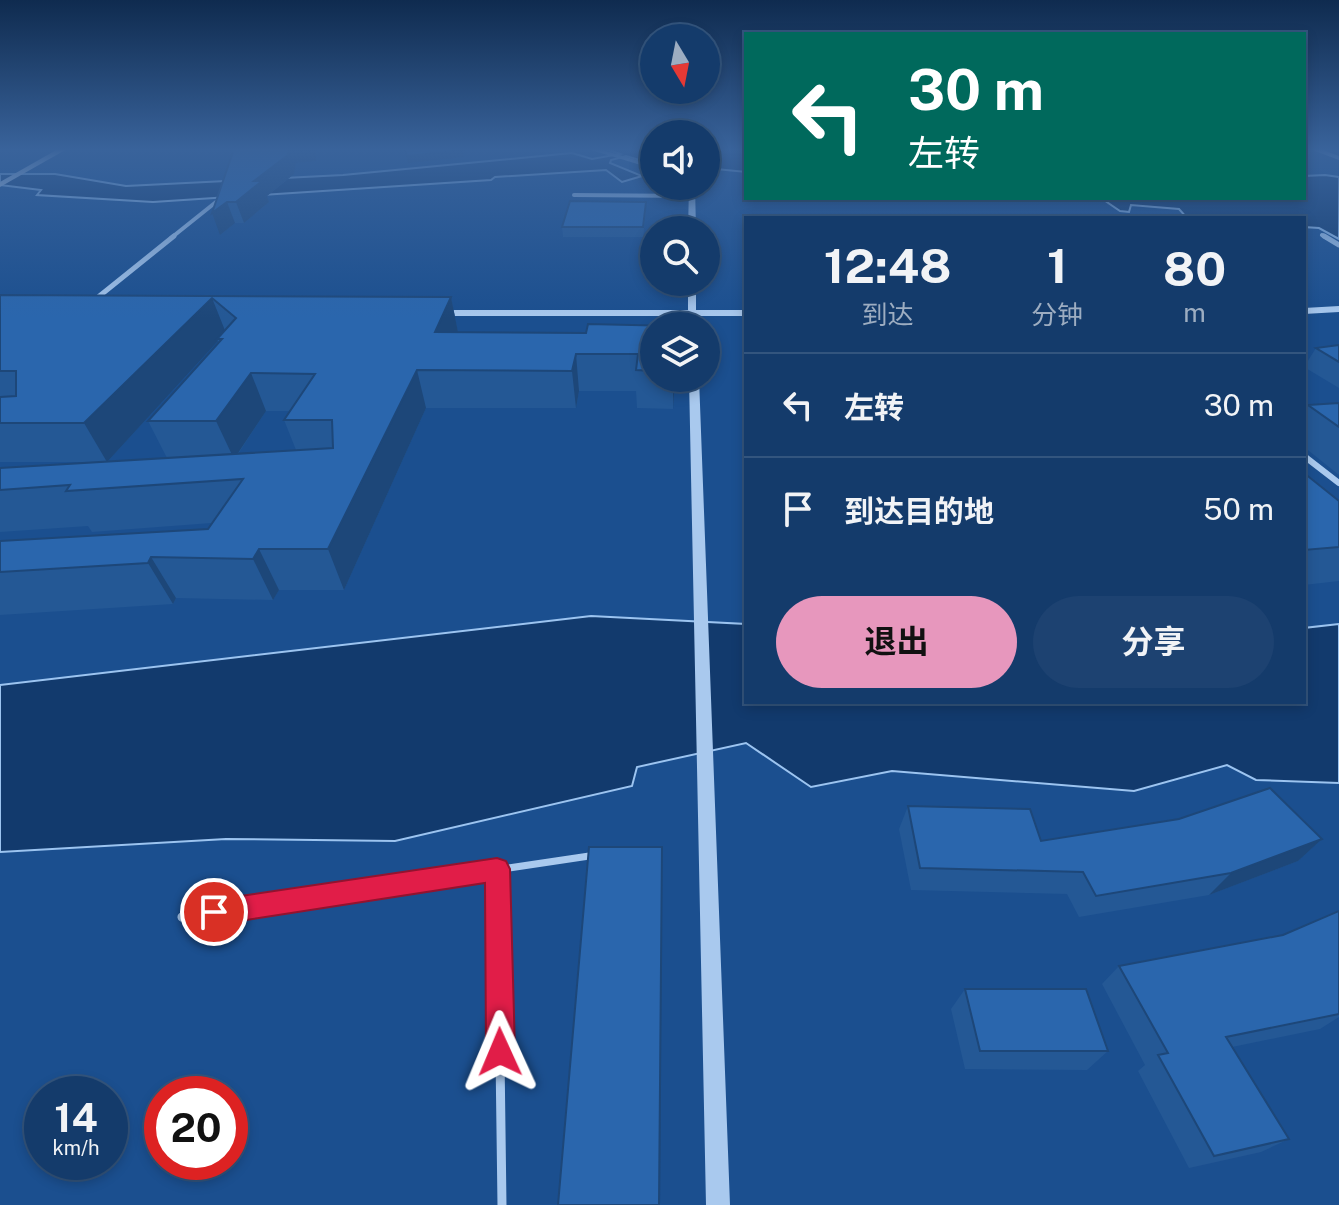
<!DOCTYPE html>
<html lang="zh">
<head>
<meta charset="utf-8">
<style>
	:root { --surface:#143b6b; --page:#1d4271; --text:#f1f3f6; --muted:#9dadc1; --line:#33557e; --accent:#e797bd }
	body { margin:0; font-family:"Public Sans","Noto Sans SC",sans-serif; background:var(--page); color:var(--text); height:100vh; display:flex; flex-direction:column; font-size:30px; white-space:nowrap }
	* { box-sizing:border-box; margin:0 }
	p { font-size:26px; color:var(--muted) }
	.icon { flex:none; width:44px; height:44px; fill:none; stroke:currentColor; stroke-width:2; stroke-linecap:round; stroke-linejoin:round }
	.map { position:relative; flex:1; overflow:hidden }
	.drawer { position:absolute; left:744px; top:216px; width:562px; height:488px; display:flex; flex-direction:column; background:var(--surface); border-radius:0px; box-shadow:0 4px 12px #0003,0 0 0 2px var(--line) }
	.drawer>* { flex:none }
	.hud { position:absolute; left:744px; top:32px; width:562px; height:168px; border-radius:0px; box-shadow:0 4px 12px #0003,0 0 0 2px var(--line); background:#00695c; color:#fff; overflow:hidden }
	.needle { width:52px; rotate:170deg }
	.buttons { position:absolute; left:640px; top:24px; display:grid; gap:16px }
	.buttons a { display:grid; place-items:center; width:80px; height:80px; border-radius:50%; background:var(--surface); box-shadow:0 4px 12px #0003,0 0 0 2px var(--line); font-size:40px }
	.speed { position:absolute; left:24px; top:1076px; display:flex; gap:16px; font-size:40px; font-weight:700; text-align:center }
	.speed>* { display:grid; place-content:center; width:104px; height:104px; border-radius:50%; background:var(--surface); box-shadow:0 4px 12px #0003,0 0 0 2px var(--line); line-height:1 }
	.speed small { font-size:20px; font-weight:400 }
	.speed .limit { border:12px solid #d22; background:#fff; color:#111 }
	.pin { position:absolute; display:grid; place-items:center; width:68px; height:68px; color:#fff; margin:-34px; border:4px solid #fff; border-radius:50%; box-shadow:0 2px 8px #0007 }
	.me { position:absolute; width:88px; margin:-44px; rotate:359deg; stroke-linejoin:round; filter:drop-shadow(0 0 6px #0008) }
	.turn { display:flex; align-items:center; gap:28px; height:168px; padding:0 32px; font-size:36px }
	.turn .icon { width:104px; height:104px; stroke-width:2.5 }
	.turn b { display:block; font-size:56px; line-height:68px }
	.eta { display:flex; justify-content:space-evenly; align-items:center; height:136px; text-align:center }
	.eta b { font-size:48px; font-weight:700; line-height:56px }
	.cta { display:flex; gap:16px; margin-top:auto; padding:16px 32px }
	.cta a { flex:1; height:92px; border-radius:48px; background:var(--accent); color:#111; font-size:32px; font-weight:700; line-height:92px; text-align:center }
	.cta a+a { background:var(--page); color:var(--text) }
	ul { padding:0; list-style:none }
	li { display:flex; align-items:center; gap:24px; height:104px; padding:0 32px; border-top:2px solid var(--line) }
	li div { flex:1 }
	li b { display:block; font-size:30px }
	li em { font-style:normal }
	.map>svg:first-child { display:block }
	.water { fill:#123a6d; stroke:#9cc4f0; stroke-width:2 }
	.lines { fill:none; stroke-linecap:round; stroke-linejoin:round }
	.service-far1 { stroke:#a9c9ee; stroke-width:7 }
	.service { stroke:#a9c9ee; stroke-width:9 }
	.minor-far2 { stroke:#a9c9ee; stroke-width:4 }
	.minor-far1 { stroke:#a9c9ee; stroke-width:5 }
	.minor { stroke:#a9c9ee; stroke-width:6 }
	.tertiary { fill:#a9c9ee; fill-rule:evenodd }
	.secondary { fill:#d6e6fa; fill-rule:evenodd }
	.wall { fill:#245895; fill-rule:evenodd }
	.shaded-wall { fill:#1d4779 }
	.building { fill:#2a66ad; stroke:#1d4779; stroke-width:2 }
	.route { fill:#e11d48; stroke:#92132f; stroke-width:2 }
</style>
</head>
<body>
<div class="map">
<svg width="1339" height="1205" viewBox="0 0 1339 1205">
	<rect width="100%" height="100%" fill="#1b4f8f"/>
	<path class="water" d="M 606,149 L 654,149 L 654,164 L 626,156 L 611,160 L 610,163 L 642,176 L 622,182 L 606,170 L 495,177 L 491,180 L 153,202 L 37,195 L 41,190 L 0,185 L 0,174 L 55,174 L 126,186 L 343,175 L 572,153 L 592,159 L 620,154 Z
		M 706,149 L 746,149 L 746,172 L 706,168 Z
		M 1325,175 L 1339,177 L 1339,239 L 1319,228 L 1304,227 L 1304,218 L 1187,218 L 1179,209 L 1131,205 L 1129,212 L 1120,211 L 1101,198 L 1304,198 L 1304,176 Z
		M 591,616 L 746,624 L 746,702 L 1304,702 L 1304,628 L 1339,624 L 1339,783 L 1256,780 L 1227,765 L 1134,791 L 892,771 L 811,787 L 746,743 L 637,767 L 632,786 L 395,841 L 226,839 L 0,852 L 0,685 Z"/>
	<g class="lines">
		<path class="service-far1" d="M 497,869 L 498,908
			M 240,908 L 596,855"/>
		<path class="service" d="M 498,906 L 502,1205
			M 182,917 L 254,906"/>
		<path class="minor-far2" d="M 574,195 L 692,196
			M 1322,235 L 1327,238
			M 171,238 L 216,202"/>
		<path class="minor-far1" d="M 1324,236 L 1339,245
			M 92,302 L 174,236"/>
		<path class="minor" d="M 1304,456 L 1339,483"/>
		<path class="tertiary" d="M 588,149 L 599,149 L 654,165 L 654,169 Z
			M 1310,149 L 1320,149 L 1339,156 L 1339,160 Z
			M 689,186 L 695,186 L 696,230 L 688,230 Z
			M 688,282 L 696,282 L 696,310 L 746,310 L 746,316 L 696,316 L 696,326 L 688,326 L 688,316 L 436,316 L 432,313 L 436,310 L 688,310 Z
			M 1339,306 L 1339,312 L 1304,314 L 1304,308 Z
			M 689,378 L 699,378 L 730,1205 L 706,1205 Z"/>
		<path class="secondary" d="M 58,149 L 67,149 L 0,187 L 0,182 Z"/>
	</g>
	<path class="wall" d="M 234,149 L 316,161 L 296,163 L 294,174 L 267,196 L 269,202 L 244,223 L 235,223 L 220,235 Z
		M 646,212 L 643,237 L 563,237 L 562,227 Z
		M 0,295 L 451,297 L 458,332 L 586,333 L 654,326 L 654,378 L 675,378 L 673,409 L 637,408 L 636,391 L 579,391 L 576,408 L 426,408 L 344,590 L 279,590 L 273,600 L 176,598 L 173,604 L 0,615 L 0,541 L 208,529 L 212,523 L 92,532 L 88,526 L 0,532 L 0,468 L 98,462 L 0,462 ZM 218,341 L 219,342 L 148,421 L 167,458 L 108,461 ZM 266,411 L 291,411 L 284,420 L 296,450 L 238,454 Z
		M 1339,345 L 1339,388 L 1304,367 L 1316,348 Z
		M 1339,403 L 1339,475 L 1304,447 L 1304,412 L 1308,405 Z
		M 1304,473 L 1339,501 L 1339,581 L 1304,585 Z
		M 908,806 L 1041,841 L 1322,839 L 1298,861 L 1209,895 L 1079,917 L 1067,894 L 911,890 L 899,829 Z
		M 1339,911 L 1339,1017 L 1320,1029 L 1232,1047 L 1289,1139 L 1261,1152 L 1189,1168 L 1138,1071 L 1145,1065 L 1102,984 L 1119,966 L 1283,935 Z
		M 965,989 L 1108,1051 L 1087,1070 L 965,1069 L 951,1009 Z"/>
	<path class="shaded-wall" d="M 289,149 L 316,149 L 316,161 L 296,163 L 294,174 L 267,196 L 269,202 L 244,223 L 236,202 L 254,181 Z
		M 463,150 L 464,157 L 408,163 L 407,156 Z
		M 227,202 L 235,223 L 220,235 L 212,213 Z
		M 451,297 L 458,332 L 435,332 Z
		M 212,298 L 226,333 L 217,339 L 218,341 L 107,462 L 84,423 Z
		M 576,354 L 579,391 L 576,408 L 572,371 Z
		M 417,370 L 426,408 L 344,590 L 328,549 Z
		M 251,373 L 266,411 L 234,459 L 216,421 Z
		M 673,378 L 675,378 L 673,409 Z
		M 259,549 L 279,590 L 273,600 L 253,559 Z
		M 151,557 L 176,598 L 173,604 L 148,563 Z
		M 1322,839 L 1298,861 L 1209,895 L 1231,873 Z
		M 662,847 L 660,1205 L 659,1205 Z"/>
	<path class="building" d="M 234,149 L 289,149 L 288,155 L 254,181 L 262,181 L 236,202 L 227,202 L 212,213 Z
		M 405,149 L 462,149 L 463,150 L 407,156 Z
		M 570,201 L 646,202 L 643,227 L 562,227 Z
		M 0,295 L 451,297 L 435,332 L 586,333 L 588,324 L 676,326 L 654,326 L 654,371 L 636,370 L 638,354 L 576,354 L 572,371 L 417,370 L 328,549 L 259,549 L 253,559 L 151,557 L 148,563 L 0,572 L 0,541 L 208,529 L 243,479 L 66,491 L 70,485 L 0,490 L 0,468 L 333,448 L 332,420 L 284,420 L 315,374 L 251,373 L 216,421 L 148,421 L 222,339 L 217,339 L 236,318 L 212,298 L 84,423 L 0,423 L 0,397 L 16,396 L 16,371 L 0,371 Z
		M 1339,345 L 1339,362 L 1316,348 Z
		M 1339,403 L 1339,427 L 1308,405 Z
		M 1304,473 L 1339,501 L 1339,547 L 1304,550 Z
		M 1270,788 L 1322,839 L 1231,873 L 1096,896 L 1083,872 L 920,868 L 908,806 L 1030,809 L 1041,841 L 1179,819 Z
		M 589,847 L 662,847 L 659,1205 L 558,1205 Z
		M 1339,911 L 1339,1014 L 1226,1037 L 1289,1139 L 1214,1156 L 1158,1055 L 1168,1053 L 1119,966 L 1283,935 Z
		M 965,989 L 1086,989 L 1108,1051 L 980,1051 Z"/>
	<linearGradient id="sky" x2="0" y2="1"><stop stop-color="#0f2b4f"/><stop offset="0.47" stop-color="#39639b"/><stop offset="1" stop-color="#39639b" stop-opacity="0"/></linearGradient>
	<rect width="1339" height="318" fill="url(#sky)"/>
	<path class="route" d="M 497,858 L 506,861 L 510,869 L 515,1052 L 510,1063 L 500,1067 L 490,1063 L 486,1052 L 485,883 L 214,925 L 205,921 L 201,912 L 205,904 L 214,900 Z"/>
</svg>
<div class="buttons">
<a><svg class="needle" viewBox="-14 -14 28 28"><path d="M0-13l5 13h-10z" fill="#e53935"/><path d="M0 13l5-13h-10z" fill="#9dadc1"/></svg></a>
<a><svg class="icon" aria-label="sound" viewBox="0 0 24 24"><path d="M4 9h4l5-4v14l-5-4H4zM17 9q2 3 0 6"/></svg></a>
<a><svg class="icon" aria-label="search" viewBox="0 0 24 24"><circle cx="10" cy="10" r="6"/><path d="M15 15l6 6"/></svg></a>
<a><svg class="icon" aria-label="layers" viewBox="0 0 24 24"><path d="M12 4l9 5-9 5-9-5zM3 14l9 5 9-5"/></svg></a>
</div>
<div class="speed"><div>14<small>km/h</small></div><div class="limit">20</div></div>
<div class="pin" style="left:214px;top:912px;background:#d93025"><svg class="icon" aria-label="arrive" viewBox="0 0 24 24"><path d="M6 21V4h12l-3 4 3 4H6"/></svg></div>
<svg class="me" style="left:500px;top:1052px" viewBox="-20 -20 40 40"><path d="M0-17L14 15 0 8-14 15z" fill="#e11d48" stroke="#fff" stroke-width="4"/></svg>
<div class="hud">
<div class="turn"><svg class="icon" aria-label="left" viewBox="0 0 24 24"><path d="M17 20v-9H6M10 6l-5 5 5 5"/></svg><div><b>30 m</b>左转</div></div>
</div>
<section class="drawer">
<div class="eta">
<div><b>12:48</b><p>到达</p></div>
<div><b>1</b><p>分钟</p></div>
<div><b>80</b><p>m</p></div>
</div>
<ul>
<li><svg class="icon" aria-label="left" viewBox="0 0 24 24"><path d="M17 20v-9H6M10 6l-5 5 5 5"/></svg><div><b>左转</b></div><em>30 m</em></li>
<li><svg class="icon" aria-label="arrive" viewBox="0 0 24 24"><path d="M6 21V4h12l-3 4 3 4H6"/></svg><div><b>到达目的地</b></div><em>50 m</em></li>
</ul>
<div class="cta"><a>退出</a><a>分享</a></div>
</section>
</div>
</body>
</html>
